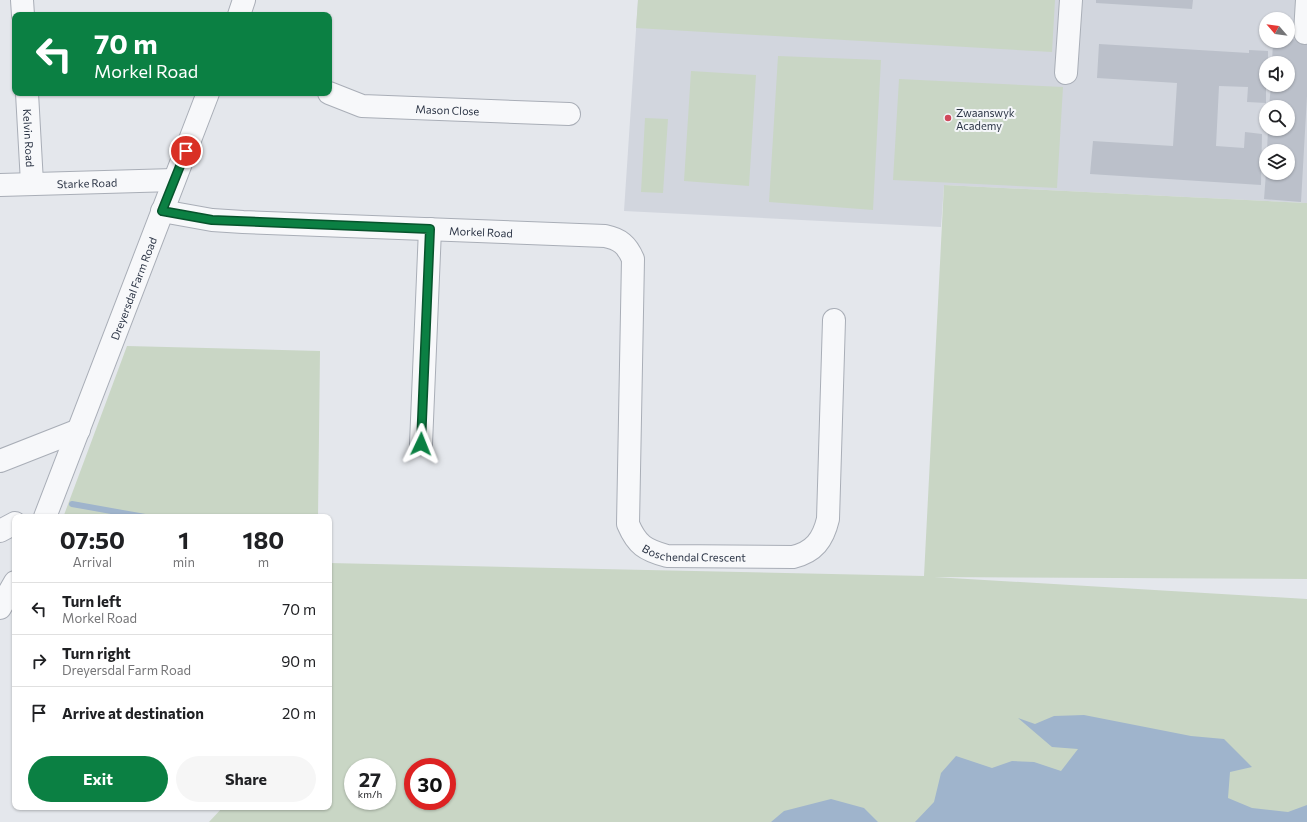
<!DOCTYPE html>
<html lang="en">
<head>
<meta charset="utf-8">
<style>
	:root { --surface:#fff; --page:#f6f6f6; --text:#202124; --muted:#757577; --line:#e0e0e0; --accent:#0b8043 }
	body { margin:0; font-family:Commissioner,sans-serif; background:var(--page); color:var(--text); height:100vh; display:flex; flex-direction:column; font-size:15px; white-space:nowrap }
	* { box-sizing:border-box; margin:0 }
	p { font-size:13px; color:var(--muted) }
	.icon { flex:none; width:22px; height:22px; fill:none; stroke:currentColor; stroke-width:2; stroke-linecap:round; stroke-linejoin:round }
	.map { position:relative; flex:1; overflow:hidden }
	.drawer { position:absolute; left:12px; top:514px; width:320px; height:296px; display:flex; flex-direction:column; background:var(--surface); border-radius:8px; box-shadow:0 1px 3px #0004 }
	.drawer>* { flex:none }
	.banner { position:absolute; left:12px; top:12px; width:320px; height:84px; border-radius:8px; box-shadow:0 1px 3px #0004; background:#0b8043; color:#fff; overflow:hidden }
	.needle { width:26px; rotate:298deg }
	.tools { position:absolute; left:1259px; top:12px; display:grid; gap:8px }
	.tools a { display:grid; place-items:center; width:36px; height:36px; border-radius:50%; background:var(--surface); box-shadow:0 1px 3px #0004; font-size:20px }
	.speed { position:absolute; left:344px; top:758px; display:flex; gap:8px; font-size:20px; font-weight:700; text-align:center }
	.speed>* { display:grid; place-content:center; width:52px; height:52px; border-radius:50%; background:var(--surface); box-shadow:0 1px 3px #0004; line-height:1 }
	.speed small { font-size:10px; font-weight:400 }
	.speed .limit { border:6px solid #d22; background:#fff; color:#111 }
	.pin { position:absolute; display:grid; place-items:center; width:34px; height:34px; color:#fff; margin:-17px; border:2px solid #fff; border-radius:50%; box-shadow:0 1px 4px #0007 }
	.me { position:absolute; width:44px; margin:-22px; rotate:2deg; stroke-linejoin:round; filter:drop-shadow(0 0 3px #0008) }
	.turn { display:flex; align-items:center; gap:14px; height:84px; padding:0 16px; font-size:18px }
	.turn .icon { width:52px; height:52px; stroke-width:2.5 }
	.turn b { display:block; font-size:28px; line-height:34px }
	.eta { display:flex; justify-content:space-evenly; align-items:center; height:68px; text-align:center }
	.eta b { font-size:24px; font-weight:700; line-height:28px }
	.button { display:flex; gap:8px; margin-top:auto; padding:8px 16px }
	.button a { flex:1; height:46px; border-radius:24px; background:var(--accent); color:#fff; font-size:16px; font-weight:700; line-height:46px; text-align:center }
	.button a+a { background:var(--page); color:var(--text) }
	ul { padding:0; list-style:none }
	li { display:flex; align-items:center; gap:12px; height:52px; padding:0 16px; border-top:1px solid var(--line) }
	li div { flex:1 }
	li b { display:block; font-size:15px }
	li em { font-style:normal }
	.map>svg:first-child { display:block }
	.built { fill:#d2d6de; fill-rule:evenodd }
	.green { fill:#c9d6c5; fill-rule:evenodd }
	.water { fill:#9fb4cc }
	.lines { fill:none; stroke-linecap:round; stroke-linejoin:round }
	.stream { stroke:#9fb4cc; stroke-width:6 }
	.building { fill:#bbc0ca }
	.minor-casing { stroke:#a9aeb7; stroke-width:24 }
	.minor { stroke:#f7f8fa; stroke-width:22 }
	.route-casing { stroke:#07532c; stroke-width:10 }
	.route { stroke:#0b8043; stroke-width:7 }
	.poi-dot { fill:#d1495b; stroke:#f4f6f9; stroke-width:1.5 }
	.labels { text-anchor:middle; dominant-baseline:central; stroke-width:4; stroke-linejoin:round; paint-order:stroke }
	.street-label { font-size:11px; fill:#2b3445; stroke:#f4f6f9 }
	.poi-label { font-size:11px; fill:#2b3445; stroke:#f4f6f9; text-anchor:start }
</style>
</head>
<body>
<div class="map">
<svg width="1307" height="822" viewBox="0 0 1307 822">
	<rect width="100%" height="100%" fill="#e4e7ec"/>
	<path class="built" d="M 638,0 L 1307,0 L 1307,203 L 944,185 L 941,227 L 624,211 ZM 1266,19 L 1288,19 L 1288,41 L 1266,41 ZM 1266,63 L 1288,63 L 1288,85 L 1266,85 ZM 1266,107 L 1288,107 L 1288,129 L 1266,129 ZM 1266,151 L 1288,151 L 1288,173 L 1266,173 Z"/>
	<path class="green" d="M 638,0 L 1055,0 L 1052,52 L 636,28 Z
		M 778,56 L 881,60 L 873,210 L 769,202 Z
		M 691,71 L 756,75 L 749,186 L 684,181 Z
		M 899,79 L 1063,87 L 1057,188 L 893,180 Z
		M 645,118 L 668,119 L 663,193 L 641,192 Z
		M 944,185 L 1307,203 L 1307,579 L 934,577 L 1307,599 L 1307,822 L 209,822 L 223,807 L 329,807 L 329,563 L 924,576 ZM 353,767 L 387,767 L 387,801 L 353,801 ZM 413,767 L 447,767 L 447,801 L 413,801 Z
		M 127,346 L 320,351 L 318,517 L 74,517 L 64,515 Z"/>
	<path class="water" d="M 1084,715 L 1191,736 L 1224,739 L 1252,767 L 1230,772 L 1228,798 L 1252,808 L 1288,812 L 1307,805 L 1307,822 L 915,822 L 934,802 L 941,773 L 956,756 L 992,768 L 1012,761 L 1034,762 L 1061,771 L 1078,749 L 1052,747 L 1018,718 L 1035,724 L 1054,716 Z
		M 831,799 L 864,808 L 878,822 L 771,822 L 784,811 Z"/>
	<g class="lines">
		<path class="stream" d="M 72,504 L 145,517"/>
	</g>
	<path class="building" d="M 1096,0 L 1193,0 L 1192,9 L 1096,3 Z
		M 1288,39 L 1307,40 L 1307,96 L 1301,202 L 1264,199 L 1266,173 L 1288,173 L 1288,151 L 1267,151 L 1268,129 L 1288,129 L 1288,107 L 1269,107 L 1271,85 L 1288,85 L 1288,63 L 1272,63 L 1273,41 L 1288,41 Z
		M 1099,44 L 1249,53 L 1249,50 L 1268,51 L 1268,63 L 1266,63 L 1266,103 L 1247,102 L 1248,87 L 1219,86 L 1216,146 L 1244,148 L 1245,132 L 1262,134 L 1261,185 L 1090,174 L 1093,141 L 1173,146 L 1177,83 L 1097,78 Z"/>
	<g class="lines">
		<defs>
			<g id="minor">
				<path d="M 22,0 L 23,15"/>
				<path d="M 239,15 L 244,0"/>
				<path d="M 1305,33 L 1307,0"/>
				<path d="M 1066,73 L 1071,0"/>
				<path id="s1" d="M 27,93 L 32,183"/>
				<path id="s2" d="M 329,93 L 362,106 L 569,114"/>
				<path id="s3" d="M 0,185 L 174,180"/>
				<path id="s4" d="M 162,211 L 212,220 L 243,222 L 605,236 C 620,239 627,245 633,259 L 628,524 C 637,545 645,550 667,556 L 793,557 C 814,552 823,540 828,519 L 834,320"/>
				<path d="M 421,444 L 430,229"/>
				<path d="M 0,461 L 79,430"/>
				<path id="s5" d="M 45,517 L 208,93"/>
				<path d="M 0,531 L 15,523"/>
				<path d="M 0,608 L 15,582"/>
			</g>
		</defs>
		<use href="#minor" class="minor-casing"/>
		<use href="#minor" class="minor"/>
	</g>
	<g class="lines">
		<defs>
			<path id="route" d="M 186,151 L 162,211 L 212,220 L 430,229 L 421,444"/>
		</defs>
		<use href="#route" class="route-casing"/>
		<use href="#route" class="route"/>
	</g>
	<circle class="poi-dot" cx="948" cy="118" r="4"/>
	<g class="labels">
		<g class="street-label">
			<text stroke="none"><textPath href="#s2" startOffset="121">Mason Close</textPath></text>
			<text stroke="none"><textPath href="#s1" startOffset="45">Kelvin Road</textPath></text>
			<text stroke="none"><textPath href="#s3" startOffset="87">Starke Road</textPath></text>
			<text stroke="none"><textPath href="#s4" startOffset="320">Morkel Road</textPath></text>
			<text stroke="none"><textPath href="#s5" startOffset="245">Dreyersdal Farm Road</textPath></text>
			<text stroke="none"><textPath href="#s4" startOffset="827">Boschendal Crescent</textPath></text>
		</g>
		<g class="poi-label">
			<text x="956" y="112">Zwaanswyk<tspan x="956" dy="13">Academy</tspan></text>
		</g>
	</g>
</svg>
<div class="tools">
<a><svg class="needle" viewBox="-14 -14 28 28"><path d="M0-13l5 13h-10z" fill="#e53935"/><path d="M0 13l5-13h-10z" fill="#757577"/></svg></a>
<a><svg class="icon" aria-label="sound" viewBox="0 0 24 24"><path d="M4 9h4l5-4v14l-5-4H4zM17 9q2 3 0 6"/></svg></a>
<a><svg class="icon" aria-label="search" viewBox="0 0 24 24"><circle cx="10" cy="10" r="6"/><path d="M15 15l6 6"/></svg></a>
<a><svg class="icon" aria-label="layers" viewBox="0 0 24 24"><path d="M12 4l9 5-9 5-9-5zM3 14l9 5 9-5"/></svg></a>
</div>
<div class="speed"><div>27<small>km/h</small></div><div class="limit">30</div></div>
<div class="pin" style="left:186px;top:151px;background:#d93025"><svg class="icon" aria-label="arrive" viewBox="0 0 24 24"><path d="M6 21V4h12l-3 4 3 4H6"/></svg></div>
<svg class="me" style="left:421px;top:444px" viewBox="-20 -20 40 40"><path d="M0-17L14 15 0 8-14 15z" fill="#0b8043" stroke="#fff" stroke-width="4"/></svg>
<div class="banner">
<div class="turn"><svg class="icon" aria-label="left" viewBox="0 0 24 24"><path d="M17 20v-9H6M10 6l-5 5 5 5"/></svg><div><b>70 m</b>Morkel Road</div></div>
</div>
<section class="drawer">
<div class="eta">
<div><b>07:50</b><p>Arrival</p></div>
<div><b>1</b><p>min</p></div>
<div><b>180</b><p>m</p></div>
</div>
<ul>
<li><svg class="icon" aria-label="left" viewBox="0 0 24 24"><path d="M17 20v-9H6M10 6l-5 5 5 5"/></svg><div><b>Turn left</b><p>Morkel Road</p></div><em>70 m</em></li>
<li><svg class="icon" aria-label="right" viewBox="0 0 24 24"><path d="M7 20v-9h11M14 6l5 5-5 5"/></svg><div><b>Turn right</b><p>Dreyersdal Farm Road</p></div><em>90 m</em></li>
<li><svg class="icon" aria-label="arrive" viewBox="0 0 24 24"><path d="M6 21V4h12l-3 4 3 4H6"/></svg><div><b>Arrive at destination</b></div><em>20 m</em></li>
</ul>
<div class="button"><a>Exit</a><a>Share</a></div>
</section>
</div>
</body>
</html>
